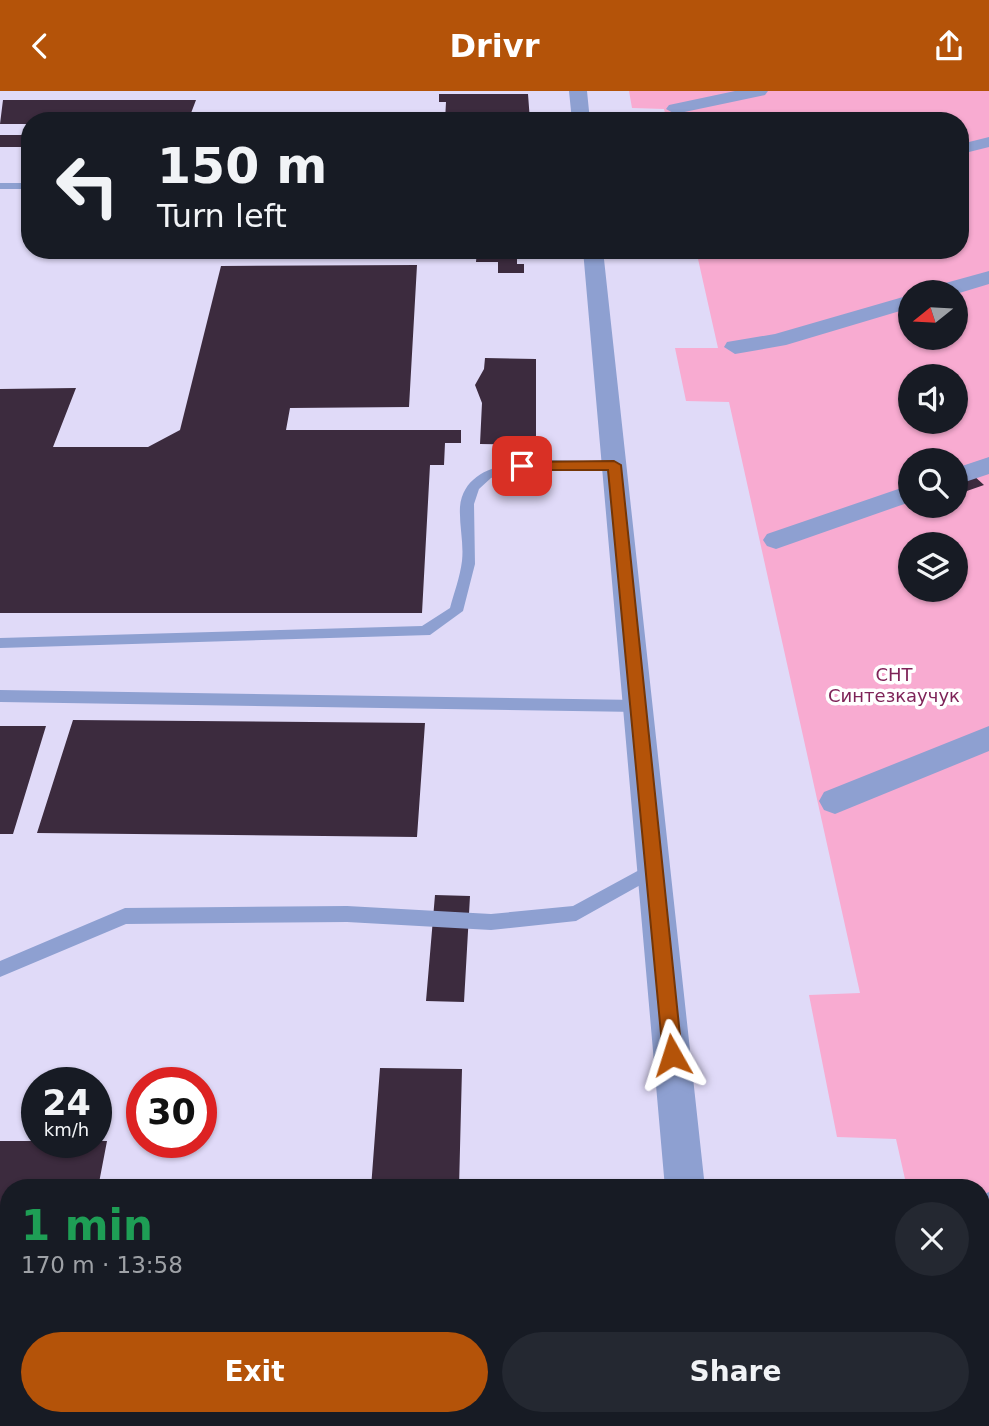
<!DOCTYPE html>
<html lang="en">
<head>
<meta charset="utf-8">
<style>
	:root { --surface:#171b24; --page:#242831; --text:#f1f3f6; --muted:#9ea1a6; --accent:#b45309 }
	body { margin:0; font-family:"DejaVu Sans",sans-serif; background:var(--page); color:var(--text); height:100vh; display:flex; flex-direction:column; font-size:26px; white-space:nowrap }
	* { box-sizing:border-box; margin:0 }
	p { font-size:23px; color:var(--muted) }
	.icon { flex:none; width:38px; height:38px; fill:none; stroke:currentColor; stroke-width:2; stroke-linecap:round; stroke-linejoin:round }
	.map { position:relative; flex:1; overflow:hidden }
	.drawer { position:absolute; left:0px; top:1088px; width:990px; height:247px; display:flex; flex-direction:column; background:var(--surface); border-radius:28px 28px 0 0; box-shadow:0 2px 5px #0004 }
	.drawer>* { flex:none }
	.hud { position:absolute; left:21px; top:21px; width:948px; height:147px; border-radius:28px; box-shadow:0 2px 5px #0004; background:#171b24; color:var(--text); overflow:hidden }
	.needle { width:46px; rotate:252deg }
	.fabs { position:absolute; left:898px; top:189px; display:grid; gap:14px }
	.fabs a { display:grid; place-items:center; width:70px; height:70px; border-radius:50%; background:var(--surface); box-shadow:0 2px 5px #0004; font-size:35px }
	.speed { position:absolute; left:21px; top:976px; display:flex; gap:14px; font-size:35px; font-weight:700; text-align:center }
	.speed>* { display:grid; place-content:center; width:91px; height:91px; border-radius:50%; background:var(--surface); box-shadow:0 2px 5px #0004; line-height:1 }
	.speed small { font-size:18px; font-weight:400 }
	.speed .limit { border:10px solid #d22; background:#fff; color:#111 }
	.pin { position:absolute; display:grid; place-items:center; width:60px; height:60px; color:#fff; margin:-30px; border-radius:14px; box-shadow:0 4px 10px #0006 }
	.me { position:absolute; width:77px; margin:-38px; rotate:354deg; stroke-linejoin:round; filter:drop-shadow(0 0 5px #0008) }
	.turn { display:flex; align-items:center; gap:24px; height:147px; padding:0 21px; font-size:32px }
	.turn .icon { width:91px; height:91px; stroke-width:2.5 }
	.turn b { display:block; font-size:49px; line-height:60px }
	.round { display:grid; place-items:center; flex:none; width:74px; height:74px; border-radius:37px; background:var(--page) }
	.overview { display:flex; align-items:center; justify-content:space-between; height:119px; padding:0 21px }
	h1 { font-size:42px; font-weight:700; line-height:52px; color:#1e9e55 }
	.primary-button { display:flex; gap:14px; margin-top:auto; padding:14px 21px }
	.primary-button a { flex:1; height:80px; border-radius:42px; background:var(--accent); color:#fff; font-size:28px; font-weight:700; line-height:80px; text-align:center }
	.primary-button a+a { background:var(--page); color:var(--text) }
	header { display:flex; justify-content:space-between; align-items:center; height:91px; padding:0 21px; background:var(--accent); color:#fff; font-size:32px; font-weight:700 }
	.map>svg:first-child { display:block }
	.green { fill:#f8abd1; fill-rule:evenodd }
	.building { fill:#3c2b3e }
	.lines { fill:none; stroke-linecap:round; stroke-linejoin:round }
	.lane { fill:#8ea0d1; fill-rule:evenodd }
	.street { fill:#8ea0d1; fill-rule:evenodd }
	.route { fill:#b45309; stroke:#753606; stroke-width:2 }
	.labels { text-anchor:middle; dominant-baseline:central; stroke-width:7; stroke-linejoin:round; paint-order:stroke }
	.park-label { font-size:18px; fill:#7e2358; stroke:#fff }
</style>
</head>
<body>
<header><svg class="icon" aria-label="back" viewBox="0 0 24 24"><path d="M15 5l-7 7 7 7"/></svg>Drivr<svg class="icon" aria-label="share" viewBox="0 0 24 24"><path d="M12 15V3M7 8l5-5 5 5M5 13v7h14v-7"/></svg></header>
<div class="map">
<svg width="989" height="1335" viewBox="0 0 989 1335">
	<rect width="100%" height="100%" fill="#e0daf8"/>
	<path class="green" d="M 629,0 L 989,0 L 989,1335 L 959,1335 L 957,1327 L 982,1326 L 982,1097 L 907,1097 L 896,1048 L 837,1046 L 809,904 L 860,902 L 729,311 L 686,310 L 675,257 L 718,257 L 696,159 L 961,159 L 961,30 L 667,30 L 664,18 L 632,17 ZM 910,201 L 956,201 L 956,247 L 910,247 ZM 910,285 L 956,285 L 956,331 L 910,331 ZM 910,369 L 956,369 L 956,415 L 910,415 ZM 910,453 L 956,453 L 956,499 L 910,499 Z"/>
	<path class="building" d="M 439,3 L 528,3 L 530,30 L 445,30 L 446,11 L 439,11 Z
		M 3,9 L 196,9 L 188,30 L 30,30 L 30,33 L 0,33 Z
		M 0,44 L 30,44 L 30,56 L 0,56 Z
		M 477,159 L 517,159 L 517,173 L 524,173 L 524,182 L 498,182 L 498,171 L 476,171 Z
		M 417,174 L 409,316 L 290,317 L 286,339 L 461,339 L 461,352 L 445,352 L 444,374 L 430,374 L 422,522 L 0,522 L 0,298 L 76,297 L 53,356 L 148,356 L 180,339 L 221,175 Z
		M 485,267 L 536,268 L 536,354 L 480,353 L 482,312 L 475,294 L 484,278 Z
		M 973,384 L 984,394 L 964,401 L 956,393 Z
		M 73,629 L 425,632 L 417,746 L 37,742 Z
		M 0,635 L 46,635 L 13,743 L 0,743 Z
		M 435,804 L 470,805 L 464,911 L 426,910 Z
		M 380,977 L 462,978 L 459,1097 L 371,1097 Z
		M 0,1050 L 107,1050 L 98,1097 L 9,1097 L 9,1191 L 0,1191 Z
		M 297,1094 L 352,1095 L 352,1097 L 297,1097 Z
		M 360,1326 L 454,1326 L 454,1335 L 359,1335 Z"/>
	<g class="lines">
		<path class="lane" d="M 0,92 L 30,92 L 30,98 L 0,98 Z
			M 158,159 L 170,159 L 158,168 L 150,168 L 150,164 Z
			M 552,369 L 614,371 L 620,375 L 614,379 L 528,378 L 491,387 L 479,398 L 474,413 L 475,473 L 463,520 L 430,544 L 0,557 L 0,547 L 422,535 L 450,517 C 454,502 460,486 462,470 C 464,452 459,434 460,416 C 464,373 518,370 552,369 Z
			M 0,599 L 638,609 L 646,615 L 638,621 L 0,611 Z
			M 654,771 L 660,773 L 662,778 L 660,783 L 576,830 L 491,839 L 347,831 L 126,833 L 0,886 L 0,870 L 125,817 L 347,815 L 491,823 L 573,815 Z"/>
		<path class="street" d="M 569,0 L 587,0 L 590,30 L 572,30 Z
			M 735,0 L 768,0 L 765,4 L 675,23 L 666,18 L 669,14 Z
			M 989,46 L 989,56 L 961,63 L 961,53 Z
			M 583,159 L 603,159 L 705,1097 L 665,1097 Z
			M 989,180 L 989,193 L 956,203 L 928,201 L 931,196 Z
			M 910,204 L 910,217 L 786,254 L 735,263 L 724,256 L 727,251 L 775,243 Z
			M 989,366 L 989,383 L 956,394 L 956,377 Z
			M 910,394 L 910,411 L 776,458 L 767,455 L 763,449 L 767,443 Z
			M 989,635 L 989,660 L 835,723 L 824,719 L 819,710 L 824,701 Z
			M 989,1101 L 989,1144 L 982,1147 L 982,1104 Z
			M 685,1326 L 731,1326 L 732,1335 L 686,1335 Z"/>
	</g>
	<path class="route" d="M 614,370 L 621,374 L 682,964 L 679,971 L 672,973 L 666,971 L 663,964 L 608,379 L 522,379 L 515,375 L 522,371 Z"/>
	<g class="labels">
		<g class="park-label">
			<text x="894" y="583">СНТ<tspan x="894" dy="21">Синтезкаучук</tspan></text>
		</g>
	</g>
</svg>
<div class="fabs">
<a><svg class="needle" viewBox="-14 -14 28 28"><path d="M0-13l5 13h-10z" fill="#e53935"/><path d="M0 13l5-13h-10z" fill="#9ea1a6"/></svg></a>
<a><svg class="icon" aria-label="sound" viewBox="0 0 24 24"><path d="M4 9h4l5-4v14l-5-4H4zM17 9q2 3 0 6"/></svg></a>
<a><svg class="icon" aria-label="search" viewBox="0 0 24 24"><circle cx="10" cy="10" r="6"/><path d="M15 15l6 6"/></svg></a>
<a><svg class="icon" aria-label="layers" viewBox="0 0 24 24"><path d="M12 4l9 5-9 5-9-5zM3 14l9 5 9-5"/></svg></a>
</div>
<div class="speed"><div>24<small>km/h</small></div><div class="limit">30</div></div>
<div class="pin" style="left:522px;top:375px;background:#d93025"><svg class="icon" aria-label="arrive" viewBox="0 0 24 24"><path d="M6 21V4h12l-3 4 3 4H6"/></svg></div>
<svg class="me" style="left:672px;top:964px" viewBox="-20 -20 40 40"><path d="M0-17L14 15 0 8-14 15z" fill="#b45309" stroke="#fff" stroke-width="4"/></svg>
<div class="hud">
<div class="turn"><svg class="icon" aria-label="left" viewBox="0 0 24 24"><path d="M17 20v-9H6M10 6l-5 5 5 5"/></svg><div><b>150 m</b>Turn left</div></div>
</div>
<section class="drawer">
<div class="overview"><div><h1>1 min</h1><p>170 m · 13:58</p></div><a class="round"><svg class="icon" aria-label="close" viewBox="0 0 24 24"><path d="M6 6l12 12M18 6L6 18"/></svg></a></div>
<div class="primary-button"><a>Exit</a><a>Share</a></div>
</section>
</div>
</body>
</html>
